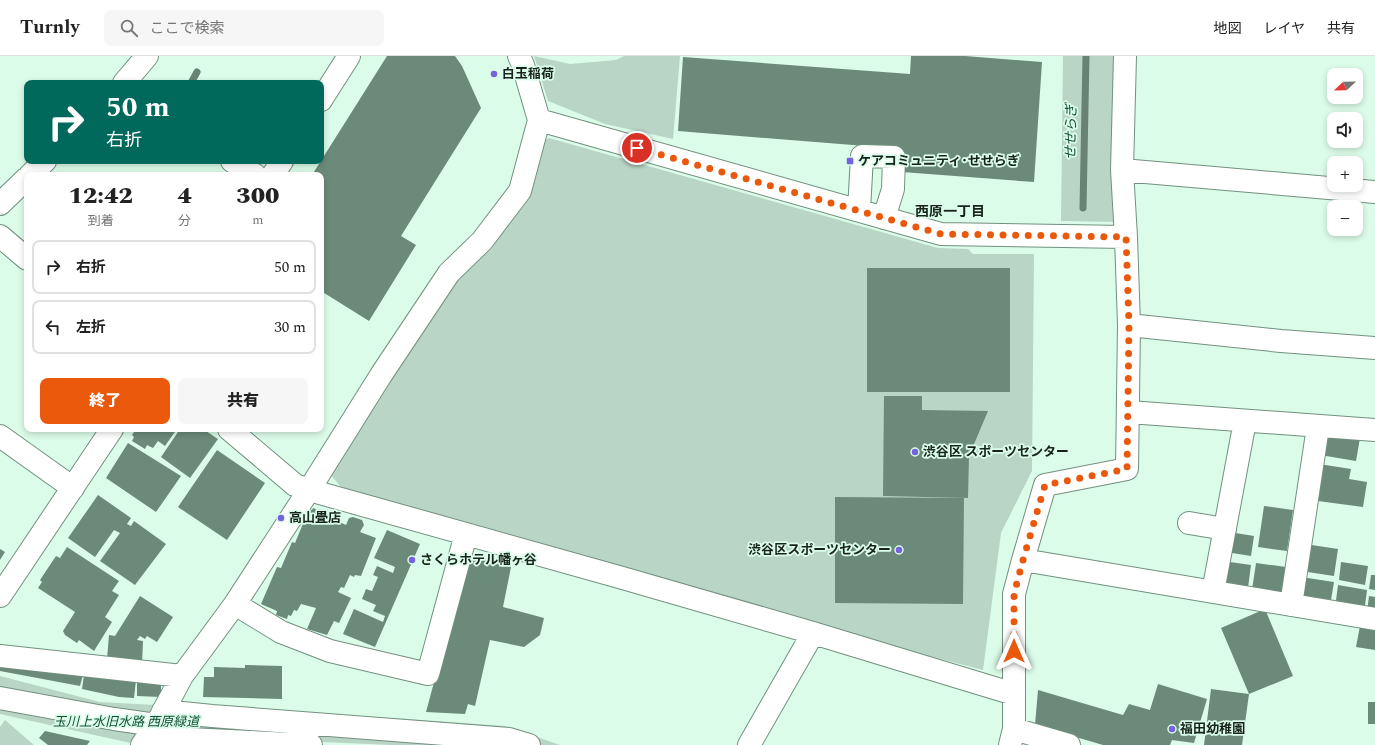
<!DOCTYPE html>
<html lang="ja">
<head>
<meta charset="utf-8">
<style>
	:root { --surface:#fff; --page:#f6f6f6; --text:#222; --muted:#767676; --line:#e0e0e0; --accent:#ea580c }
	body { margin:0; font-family:Spectral,"Noto Sans JP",serif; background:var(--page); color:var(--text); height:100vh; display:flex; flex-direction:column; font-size:15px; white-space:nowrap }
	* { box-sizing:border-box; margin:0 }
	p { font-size:13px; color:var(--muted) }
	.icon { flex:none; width:22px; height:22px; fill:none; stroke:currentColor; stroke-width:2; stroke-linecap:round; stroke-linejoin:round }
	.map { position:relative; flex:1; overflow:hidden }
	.panel { position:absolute; left:24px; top:116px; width:300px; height:260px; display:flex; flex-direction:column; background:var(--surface); border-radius:8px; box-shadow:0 2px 6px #0003 }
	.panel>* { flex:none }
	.hud { position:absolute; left:24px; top:24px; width:300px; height:84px; border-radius:8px; box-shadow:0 2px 6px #0003; background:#00695c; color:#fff; overflow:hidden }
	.needle { width:26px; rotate:248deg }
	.fabs { position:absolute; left:1327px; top:12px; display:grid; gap:8px }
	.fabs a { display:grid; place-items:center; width:36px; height:36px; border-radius:8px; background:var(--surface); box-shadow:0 2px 6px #0003; font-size:20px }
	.pin { position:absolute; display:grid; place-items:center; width:34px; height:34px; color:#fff; margin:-17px; border:2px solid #fff; border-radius:50%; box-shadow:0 1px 4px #0007 }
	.me { position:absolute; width:44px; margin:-22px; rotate:0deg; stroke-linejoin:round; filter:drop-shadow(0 0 3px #0008) }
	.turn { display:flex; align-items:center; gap:14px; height:84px; padding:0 16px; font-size:18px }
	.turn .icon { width:52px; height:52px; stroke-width:2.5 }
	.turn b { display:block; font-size:28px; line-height:34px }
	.eta { display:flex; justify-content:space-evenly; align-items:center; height:68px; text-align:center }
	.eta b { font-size:24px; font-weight:800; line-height:28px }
	.action { display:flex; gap:8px; margin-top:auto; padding:8px 16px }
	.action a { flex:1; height:46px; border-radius:8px; background:var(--accent); color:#fff; font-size:16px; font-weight:800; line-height:46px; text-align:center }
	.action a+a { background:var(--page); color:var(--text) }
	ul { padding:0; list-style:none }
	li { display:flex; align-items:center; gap:12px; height:54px; margin:0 8px 6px; padding:0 8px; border:2px solid var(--line); border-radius:8px }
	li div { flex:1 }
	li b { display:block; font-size:15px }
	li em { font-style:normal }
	header { display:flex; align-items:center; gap:24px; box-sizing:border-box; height:56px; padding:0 20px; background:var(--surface); border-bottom:1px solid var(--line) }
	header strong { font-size:19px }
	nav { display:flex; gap:22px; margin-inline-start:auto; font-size:14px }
	.search { width:280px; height:36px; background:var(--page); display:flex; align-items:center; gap:10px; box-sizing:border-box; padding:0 14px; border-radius:8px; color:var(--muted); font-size:15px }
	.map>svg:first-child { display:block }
	.green { fill:#b9d5c5 }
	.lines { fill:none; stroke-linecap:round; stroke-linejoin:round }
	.stream { stroke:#688374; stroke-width:7 }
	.building { fill:#6c8a79 }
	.minor-casing { stroke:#72907f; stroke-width:24 }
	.minor { stroke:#fff; stroke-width:22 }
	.route { stroke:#ea580c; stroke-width:7; stroke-dasharray:0 12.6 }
	.poi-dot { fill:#7562dd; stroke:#dbfce9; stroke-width:1.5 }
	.labels { text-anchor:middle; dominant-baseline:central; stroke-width:3.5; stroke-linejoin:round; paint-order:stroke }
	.poi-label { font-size:13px; font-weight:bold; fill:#17231c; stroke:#dbfce9; text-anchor:start }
	.park-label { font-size:13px; font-style:italic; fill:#125035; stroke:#dbfce9 }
	.water-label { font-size:14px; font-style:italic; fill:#155338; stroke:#dbfce9 }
	.neighbourhood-label { font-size:14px; font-weight:bold; fill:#17231c; stroke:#dbfce9 }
</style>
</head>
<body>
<header>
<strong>Turnly</strong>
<div class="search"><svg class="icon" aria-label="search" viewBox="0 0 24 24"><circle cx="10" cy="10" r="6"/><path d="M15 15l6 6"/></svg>ここで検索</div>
<nav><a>地図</a><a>レイヤ</a><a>共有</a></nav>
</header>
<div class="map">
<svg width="1375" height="689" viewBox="0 0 1375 689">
	<rect width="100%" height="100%" fill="#dbfce9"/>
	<path class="green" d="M 534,0 L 570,8 L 616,4 L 624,0 L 680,0 L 673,83 L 605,68 L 548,45 Z
		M 1063,0 L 1118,0 L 1113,34 L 1116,166 L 1061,165 Z
		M 549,82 L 938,192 L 968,193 L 973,198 L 1034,198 L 1032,415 L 1001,477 L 983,614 L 798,566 L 341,431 L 328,416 L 543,85 Z
		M 0,620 L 100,646 L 408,663 L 505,670 L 560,689 L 391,689 L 141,678 L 135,688 L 0,658 Z
		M 5,664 L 34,689 L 0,689 L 0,671 Z"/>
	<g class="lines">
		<path class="stream" d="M 191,27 L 197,16
			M 1083,152 L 1086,0"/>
	</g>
	<path class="building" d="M 387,0 L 455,0 L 462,10 L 481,52 L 401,180 L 416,189 L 369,265 L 321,235 L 321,119 L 312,119 Z
		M 911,0 L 965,0 L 1042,6 L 1034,126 L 902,116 L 903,93 L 678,75 L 683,1 L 910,18 Z
		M 867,212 L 1010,212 L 1010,336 L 867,336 Z
		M 884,340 L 922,340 L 922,354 L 988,355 L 969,400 L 968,442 L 883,440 Z
		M 136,373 L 177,373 L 165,390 L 158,385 L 153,392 L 147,389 L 145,393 L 132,385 L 134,381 L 132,379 Z
		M 180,373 L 203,373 L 218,383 L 190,422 L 161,401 Z
		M 1324,377 L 1360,382 L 1356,405 L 1320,399 Z
		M 128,387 L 181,420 L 156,456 L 106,422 Z
		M 217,394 L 265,427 L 227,484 L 178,451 Z
		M 1319,408 L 1351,413 L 1349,423 L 1367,426 L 1363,451 L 1318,445 L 1321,424 L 1317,423 Z
		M 98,439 L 131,462 L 127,468 L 131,470 L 134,465 L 166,488 L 135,529 L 100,505 L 120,477 L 114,474 L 95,501 L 68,482 Z
		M 835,441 L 964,442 L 963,548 L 835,547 Z
		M 1264,450 L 1293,454 L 1287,495 L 1258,491 Z
		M 313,452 L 333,460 L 331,462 L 346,469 L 349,462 L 353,461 L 362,464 L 364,469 L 360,476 L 376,482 L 361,520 L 355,519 L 354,521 L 350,519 L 344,532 L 341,531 L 338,536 L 351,542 L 339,567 L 334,565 L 327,579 L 307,573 L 316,552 L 301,548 L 297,555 L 294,554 L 291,560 L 288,559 L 287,563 L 276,559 L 277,555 L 261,548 L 277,511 L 281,512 L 292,486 L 295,487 L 309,453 L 312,454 Z
		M 387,474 L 420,488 L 375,591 L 343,578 L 354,553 L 383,566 L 385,560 L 373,555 L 376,549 L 362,543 L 366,533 L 372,535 L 378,521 L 373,519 L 377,510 L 393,517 L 395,511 L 374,502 Z
		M 1229,476 L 1254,480 L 1251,500 L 1226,496 Z
		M 1305,488 L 1338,493 L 1334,520 L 1301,515 Z
		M 67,491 L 119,525 L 112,535 L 119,539 L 105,561 L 112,566 L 94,595 L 79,584 L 77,587 L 65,579 L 63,575 L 75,556 L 38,532 L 42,526 L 40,524 L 56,500 L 60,502 Z
		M 0,493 L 5,496 L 0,504 Z
		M 468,500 L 511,511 L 503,551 L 544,562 L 540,579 L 524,591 L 490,584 L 475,650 L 468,648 L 465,658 L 426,656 Z
		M 1223,505 L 1251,509 L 1248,532 L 1219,528 Z
		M 1341,506 L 1368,510 L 1365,529 L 1339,524 Z
		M 1256,507 L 1286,511 L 1282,539 L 1252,534 Z
		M 1371,519 L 1375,519 L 1375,534 L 1369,533 Z
		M 1301,521 L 1334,526 L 1331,544 L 1299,539 Z
		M 1338,529 L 1367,534 L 1364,557 L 1335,552 Z
		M 140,540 L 173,561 L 157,586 L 147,580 L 145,583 L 140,580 L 137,584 L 143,585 L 142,608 L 107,603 L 109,579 L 115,580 Z
		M 1369,540 L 1375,541 L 1375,558 L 1367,556 Z
		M 1265,553 L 1293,620 L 1249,638 L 1221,572 Z
		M 1360,570 L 1375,573 L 1375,594 L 1356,591 Z
		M 245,609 L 282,610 L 282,643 L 203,641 L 204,621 L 214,621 L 214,611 L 245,612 Z
		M 0,610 L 83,619 L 80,630 L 0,615 Z
		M 84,619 L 136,624 L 134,642 L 119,641 L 82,633 Z
		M 137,625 L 161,626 L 161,641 L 137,640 Z
		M 1158,628 L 1207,643 L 1194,687 L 1172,684 L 1170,689 L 1103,689 L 1035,669 L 1038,634 L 1123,659 L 1129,648 L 1150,654 Z
		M 1211,633 L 1249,638 L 1242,689 L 1204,689 Z
		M 1368,646 L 1375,646 L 1375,668 L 1368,668 Z
		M 45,675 L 90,685 L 87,689 L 48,689 L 39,682 Z"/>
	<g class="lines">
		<defs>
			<path id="minor" d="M 124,27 L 147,0
				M 321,44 L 349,0
				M 539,64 L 941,178 L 1126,181
				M 232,105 L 255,119
				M 1122,114 L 1375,136
				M 30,119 L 45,105
				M 273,119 L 282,105
				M 0,148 L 27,122
				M 859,154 L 862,100 L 894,101 L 893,133 L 884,162
				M 0,180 L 27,203
				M 1129,269 L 1281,285 L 1375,292
				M 1129,356 L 1375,374
				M 229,373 L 295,429 L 309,434 L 619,521 L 813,577 L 1014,638
				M 0,380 L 73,432
				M 1189,467 L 1225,473
				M 1023,504 L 1375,563
				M 1213,536 L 1245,365
				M 0,540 L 112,373
				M 235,548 L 281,576 L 330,595 L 428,618 L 466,478
				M 1291,549 L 1318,371
				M 0,600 L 182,620
				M 0,642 L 114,663 L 156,669
				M 163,655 L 212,660 L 509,683 L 529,689
				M 1014,673 L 1069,689
				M 148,681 L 311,689
				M 142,689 L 156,669 L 182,620 L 235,548 L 309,434 L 381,319 L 449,217 L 482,185 L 520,135 L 539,64 L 523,9 L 519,0
				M 749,689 L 813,577
				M 1010,689 L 1014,673 L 1014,538 L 1023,504 L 1045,429 L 1127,413 L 1129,269 L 1126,181 L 1122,114 L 1125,0"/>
		</defs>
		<use href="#minor" class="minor-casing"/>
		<use href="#minor" class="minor"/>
	</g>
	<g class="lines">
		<path class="route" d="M 637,92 L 941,178 L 1126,181 L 1129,269 L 1127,413 L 1045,429 L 1023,504 L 1014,538 L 1014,595"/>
	</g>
	<g class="poi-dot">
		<circle cx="494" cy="18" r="4"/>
		<rect x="846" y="101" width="8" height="8" rx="2"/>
		<circle cx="915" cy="396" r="4"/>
		<circle cx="281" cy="462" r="4"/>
		<circle cx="899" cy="494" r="4"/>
		<circle cx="412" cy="504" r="4"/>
		<circle cx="1172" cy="673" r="4"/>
	</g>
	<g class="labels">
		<g class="poi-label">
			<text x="502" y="18">白玉稲荷</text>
			<text x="858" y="105">ケアコミュニティ･せせらぎ</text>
			<text x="923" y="396">渋谷区 スポーツセンター</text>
			<text x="289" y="462">高山畳店</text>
			<text x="891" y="494" text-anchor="end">渋谷区スポーツセンター</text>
			<text x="420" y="504">さくらホテル幡ヶ谷</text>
			<text x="1180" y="673">福田幼稚園</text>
		</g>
		<g class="park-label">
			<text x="126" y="666">玉川上水旧水路 西原緑道</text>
		</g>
		<g class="water-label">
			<text transform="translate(1071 76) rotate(-89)">せせらぎ</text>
		</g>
		<g class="neighbourhood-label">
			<text x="950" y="155">西原一丁目</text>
		</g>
	</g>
</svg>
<div class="fabs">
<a><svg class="needle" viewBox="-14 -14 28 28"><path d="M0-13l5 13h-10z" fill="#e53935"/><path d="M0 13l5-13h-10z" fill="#767676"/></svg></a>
<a><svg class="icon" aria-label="sound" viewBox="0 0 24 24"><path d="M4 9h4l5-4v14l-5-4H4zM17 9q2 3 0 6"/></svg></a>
<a>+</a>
<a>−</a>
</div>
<div class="pin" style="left:637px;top:92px;background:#d93025"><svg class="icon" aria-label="arrive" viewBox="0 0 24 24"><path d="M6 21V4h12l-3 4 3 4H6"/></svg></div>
<svg class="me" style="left:1014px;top:595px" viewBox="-20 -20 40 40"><path d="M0-17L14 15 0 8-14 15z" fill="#ea580c" stroke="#fff" stroke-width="4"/></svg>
<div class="hud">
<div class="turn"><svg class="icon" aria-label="right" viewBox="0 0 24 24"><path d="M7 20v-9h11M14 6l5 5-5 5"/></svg><div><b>50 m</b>右折</div></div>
</div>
<section class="panel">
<div class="eta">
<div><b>12:42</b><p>到着</p></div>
<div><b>4</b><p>分</p></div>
<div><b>300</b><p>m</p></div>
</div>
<ul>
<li><svg class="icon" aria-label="right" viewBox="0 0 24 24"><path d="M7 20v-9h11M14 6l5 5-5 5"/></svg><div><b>右折</b></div><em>50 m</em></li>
<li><svg class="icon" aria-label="left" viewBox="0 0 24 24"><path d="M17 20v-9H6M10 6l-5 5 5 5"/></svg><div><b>左折</b></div><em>30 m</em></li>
</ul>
<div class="action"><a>終了</a><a>共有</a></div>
</section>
</div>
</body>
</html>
